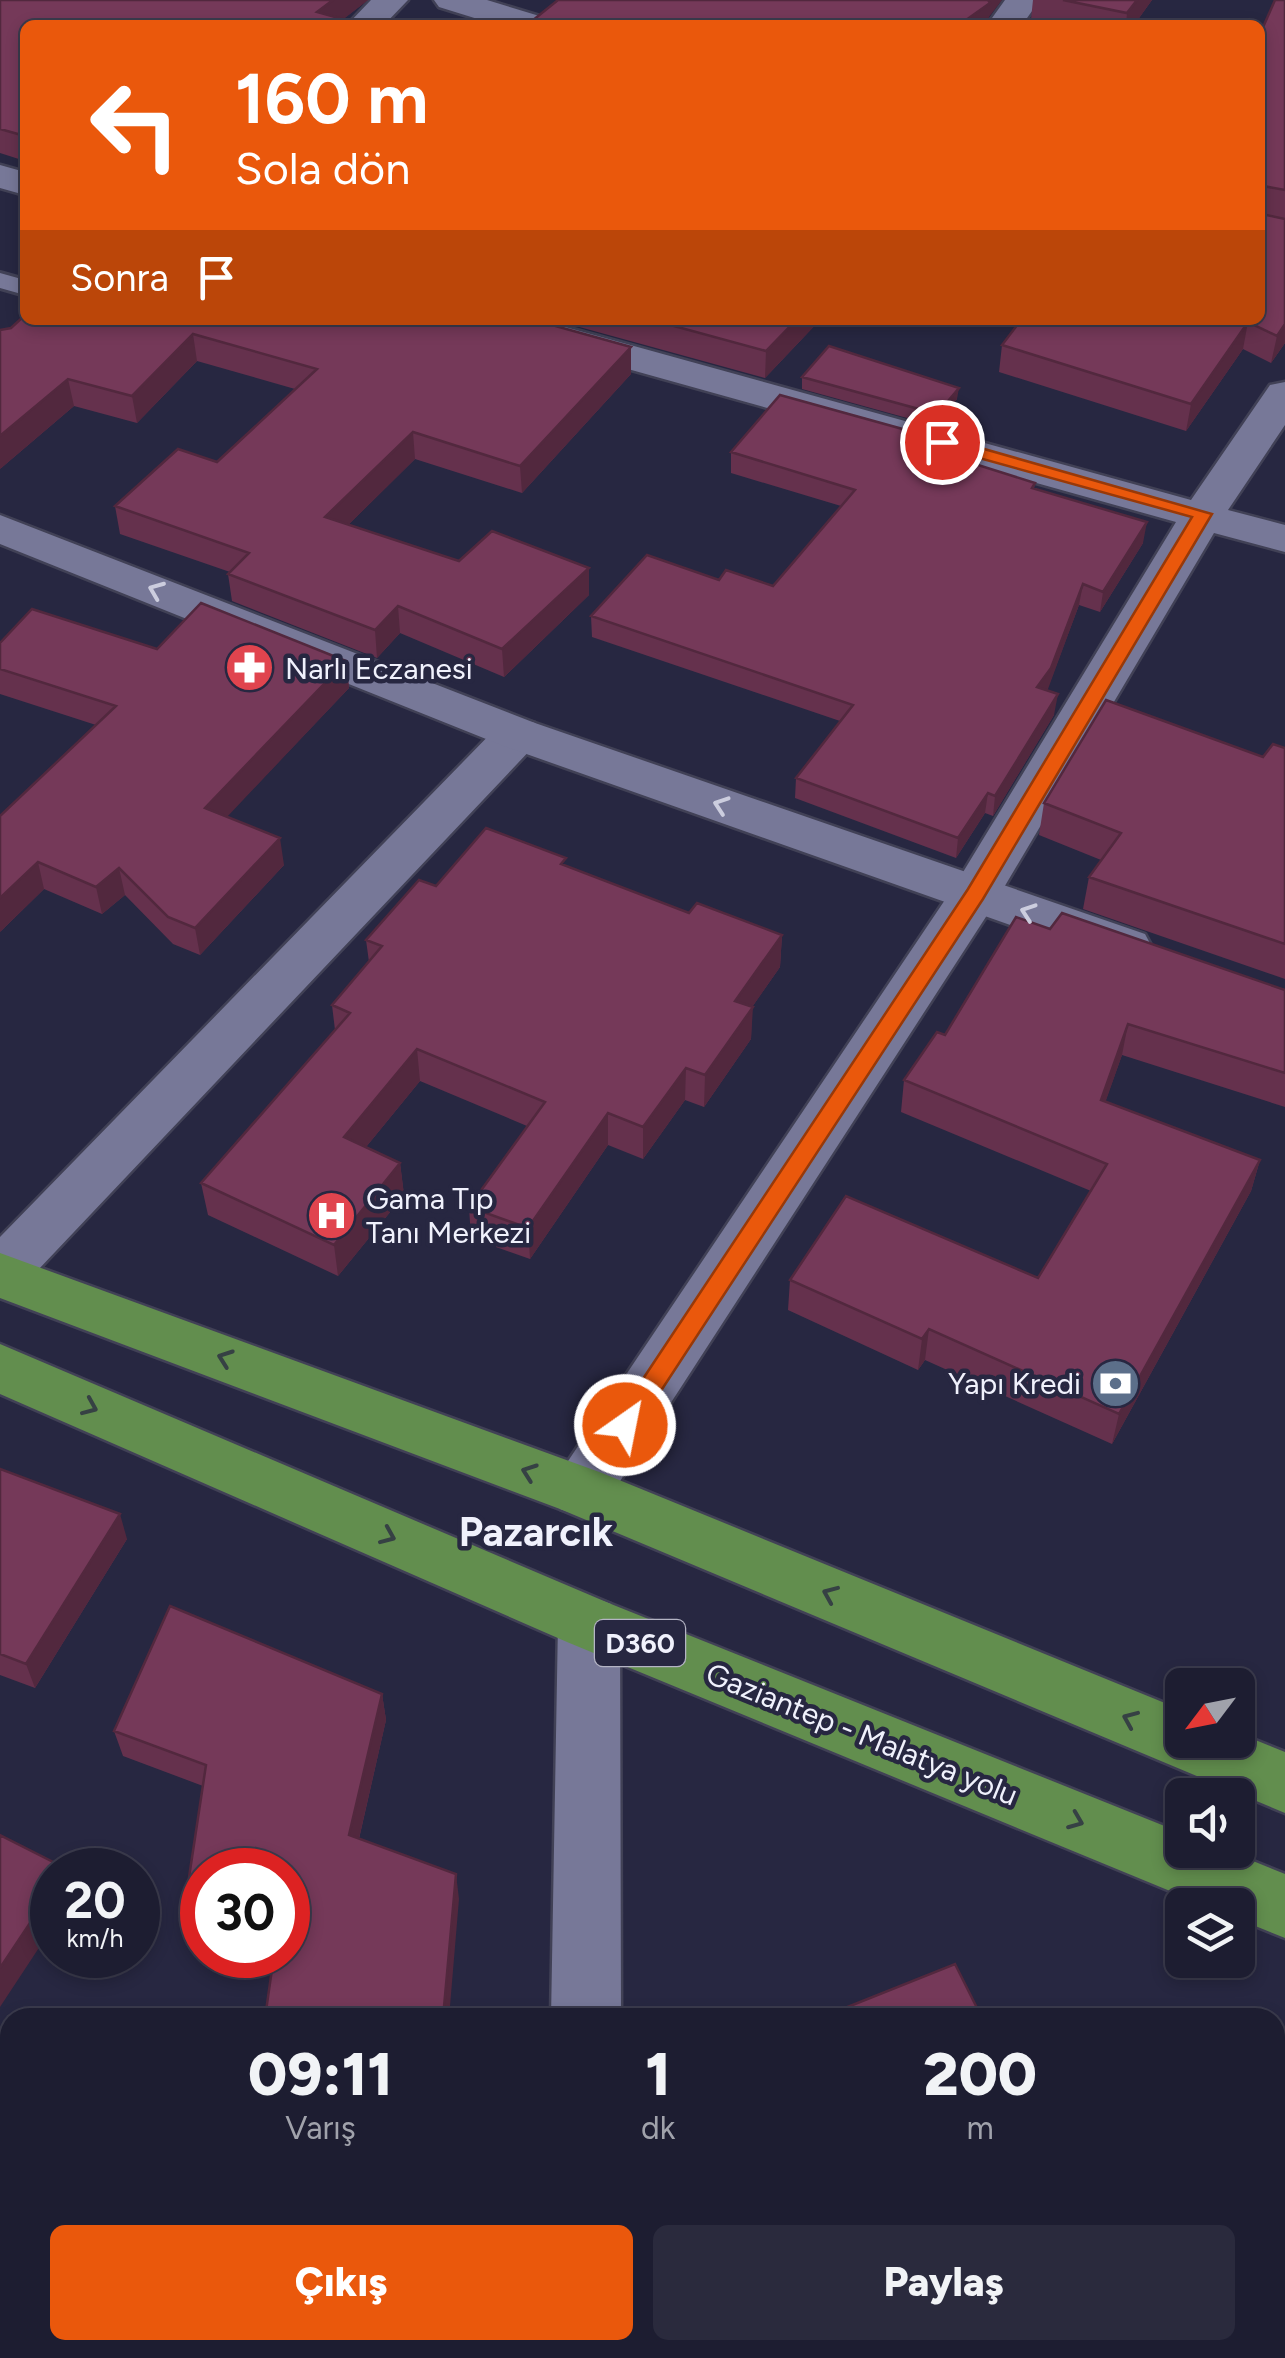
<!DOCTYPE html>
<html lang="tr">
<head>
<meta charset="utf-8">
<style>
	:root { --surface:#1d1d31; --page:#2a2a3d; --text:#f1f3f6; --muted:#a0a2ab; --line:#3b3b4d; --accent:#ea580c }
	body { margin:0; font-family:Figtree,sans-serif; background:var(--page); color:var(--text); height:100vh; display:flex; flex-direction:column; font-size:38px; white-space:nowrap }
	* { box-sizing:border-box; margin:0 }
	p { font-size:32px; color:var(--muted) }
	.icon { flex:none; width:55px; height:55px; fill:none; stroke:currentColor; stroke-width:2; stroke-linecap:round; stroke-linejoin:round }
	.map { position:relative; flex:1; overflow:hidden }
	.side { position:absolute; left:0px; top:2008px; width:1285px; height:352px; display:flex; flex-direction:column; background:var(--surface); border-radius:30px 30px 0 0; box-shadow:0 5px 15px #0003,0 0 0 2px var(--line) }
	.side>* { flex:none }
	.banner { position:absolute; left:20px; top:20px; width:1245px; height:305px; border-radius:15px; box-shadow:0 5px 15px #0003,0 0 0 2px var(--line); background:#ea580c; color:#fff; overflow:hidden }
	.needle { width:65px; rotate:238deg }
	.controls { position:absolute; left:1165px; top:1668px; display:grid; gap:20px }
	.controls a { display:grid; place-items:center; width:90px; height:90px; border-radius:15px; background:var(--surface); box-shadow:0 5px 15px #0003,0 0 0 2px var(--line); font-size:50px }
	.speed { position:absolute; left:30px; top:1848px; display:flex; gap:20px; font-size:50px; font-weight:700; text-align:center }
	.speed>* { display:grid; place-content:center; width:130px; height:130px; border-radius:50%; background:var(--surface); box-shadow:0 5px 15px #0003,0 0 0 2px var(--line); line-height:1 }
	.speed small { font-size:25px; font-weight:400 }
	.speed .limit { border:15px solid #d22; background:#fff; color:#111 }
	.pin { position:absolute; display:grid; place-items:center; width:85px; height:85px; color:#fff; margin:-42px; border:5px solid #fff; border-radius:50%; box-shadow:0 2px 10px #0007 }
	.me { position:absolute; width:110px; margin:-55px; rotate:33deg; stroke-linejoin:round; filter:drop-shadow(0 0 8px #0008) }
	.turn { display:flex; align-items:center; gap:35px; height:210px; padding:0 50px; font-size:45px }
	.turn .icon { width:130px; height:130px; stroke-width:2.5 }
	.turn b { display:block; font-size:70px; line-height:85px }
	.then { display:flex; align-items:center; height:95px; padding:0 50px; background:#0003; gap:20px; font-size:38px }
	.eta { display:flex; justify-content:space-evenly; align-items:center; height:170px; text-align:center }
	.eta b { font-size:60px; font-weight:800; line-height:70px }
	.button { display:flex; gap:20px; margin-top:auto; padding:20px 50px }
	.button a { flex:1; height:115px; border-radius:15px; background:var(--accent); color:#fff; font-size:40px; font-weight:800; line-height:115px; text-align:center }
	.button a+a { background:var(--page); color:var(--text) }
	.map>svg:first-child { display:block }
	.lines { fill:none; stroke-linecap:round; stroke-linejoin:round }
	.service-casing { stroke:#414156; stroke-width:6 }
	.minor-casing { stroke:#414156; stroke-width:5 }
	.tertiary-casing { stroke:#414156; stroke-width:5 }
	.trunk-casing { stroke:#414156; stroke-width:5 }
	.service { fill:#777898; fill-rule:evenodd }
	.minor { fill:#777898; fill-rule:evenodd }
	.tertiary { fill:#777898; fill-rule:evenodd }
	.trunk { fill:#628e4e; fill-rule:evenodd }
	.wall { fill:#65314d }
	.shaded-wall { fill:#52283e }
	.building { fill:#753959; stroke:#52283e; stroke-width:2.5 }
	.oneway { stroke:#cccdde }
	.oneway2 { stroke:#364144 }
	.route { fill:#ea580c; stroke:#983908; stroke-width:2.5 }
	.labels { text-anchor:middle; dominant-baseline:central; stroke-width:9; stroke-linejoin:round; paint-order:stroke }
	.shield { fill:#272741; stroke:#b4b4c4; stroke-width:2.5 }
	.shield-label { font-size:28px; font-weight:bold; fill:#f0f1fc }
	.poi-label { font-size:30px; fill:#f0f1fc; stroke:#272741; text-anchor:start }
	.street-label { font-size:30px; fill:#f0f1fc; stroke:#272741 }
	.district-label { font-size:40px; font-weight:bold; fill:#f0f1fc; stroke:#272741 }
</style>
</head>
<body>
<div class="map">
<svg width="1285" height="2358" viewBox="0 0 1285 2358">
	<rect width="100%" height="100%" fill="#272741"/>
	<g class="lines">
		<defs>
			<path id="service" d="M 0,273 L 25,280 L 25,295 L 0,288 Z"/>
			<path id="minor" d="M 434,0 L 487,0 L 546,18 L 551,25 L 497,25 L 439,7 Z
				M 1005,0 L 1040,0 L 1022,25 L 987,25 Z
				M 0,165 L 25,172 L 25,195 L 0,188 Z
				M 475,320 L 540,320 L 1191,500 L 1270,385 L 1285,382 L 1285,425 L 1228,510 L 1285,525 L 1285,552 L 1214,533 L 993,906 L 602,1509 L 581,1516 L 560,1509 L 551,1491 L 560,1473 L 957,882 L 1176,522 L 481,328 Z
				M 518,719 L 535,723 L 542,734 L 535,745 L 20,1289 L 0,1295 L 0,1237 L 501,723 Z
				M 589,1596 L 611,1604 L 620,1623 L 621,2018 L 551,2018 L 558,1623 L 567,1604 Z
				M 545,2350 L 621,2350 L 621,2358 L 545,2358 Z"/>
			<path id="tertiary" d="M 371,0 L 408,0 L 384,25 L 347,25 Z
				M 0,515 L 535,723 L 1145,934 L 1152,947 L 1145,960 L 1127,965 L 1109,960 L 501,745 L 0,544 Z"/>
			<path id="trunk" d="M 0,1253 L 602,1473 L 1182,1710 L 1182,1740 L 1238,1740 L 1238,1733 L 1285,1752 L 1285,1813 L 560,1509 L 0,1298 Z
				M 0,1344 L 611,1604 L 1182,1833 L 1182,1850 L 1226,1850 L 1285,1874 L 1285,1938 L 1238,1919 L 1238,1905 L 1204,1905 L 567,1642 L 0,1394 Z"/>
		</defs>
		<use href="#service" class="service-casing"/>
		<use href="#minor" class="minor-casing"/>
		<use href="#tertiary" class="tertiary-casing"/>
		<use href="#trunk" class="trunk-casing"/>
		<use href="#service" class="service"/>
		<use href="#minor" class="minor"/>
		<use href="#tertiary" class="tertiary"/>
		<use href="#trunk" class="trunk"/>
	</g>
	<path class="wall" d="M 0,0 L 368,0 L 343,19 L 25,25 L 25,161 L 0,153 Z
		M 1033,0 L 1152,0 L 1134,25 L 1057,25 L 1031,19 Z
		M 1285,0 L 1285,343 L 1271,363 L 1243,349 L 1186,431 L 999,372 L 1002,345 L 1260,320 L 1260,34 Z
		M 554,320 L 820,320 L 765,378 Z
		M 70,325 L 631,347 L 631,374 L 522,493 L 415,459 L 348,525 L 459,561 L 589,595 L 504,677 L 400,633 L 377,658 L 232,601 L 228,574 L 230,572 L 120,534 L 115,506 L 217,462 L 295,389 L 197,361 L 137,423 L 74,406 L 0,469 Z
		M 802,377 L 957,399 L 936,426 L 802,389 Z
		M 916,446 L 1035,483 L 1034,489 L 1143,543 L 1100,612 L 1079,605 L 1047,690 L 1054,715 L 993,816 L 985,813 L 956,858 L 795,798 L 796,778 L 840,721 L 592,637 L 591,616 L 719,580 L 773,586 L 841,506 L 731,473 L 731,452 Z
		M 0,643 L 157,649 L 346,661 L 349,688 L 227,816 L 284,865 L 200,955 L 173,944 L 125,895 L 102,914 L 44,889 L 0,932 L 96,725 L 0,694 Z
		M 1285,748 L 1285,979 L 1083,909 L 1089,877 L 1101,860 L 1039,835 L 1044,803 L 1263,757 Z
		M 566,867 L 689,913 L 782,935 L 780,967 L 752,1007 L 751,1039 L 704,1107 L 685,1100 L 643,1159 L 608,1145 L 530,1259 L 471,1238 L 469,1207 L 527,1126 L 420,1081 L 366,1147 L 400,1163 L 404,1195 L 338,1276 L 208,1215 L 201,1183 L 335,1030 L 332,1005 L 369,962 L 366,940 L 436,886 Z
		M 1050,929 L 1285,989 L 1285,1107 L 1122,1055 L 1105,1102 L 1260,1160 L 1251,1191 L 1112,1444 L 925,1360 L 918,1370 L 788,1310 L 790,1280 L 1038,1278 L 1091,1191 L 901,1112 L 904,1080 L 945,1035 Z
		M 0,1469 L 127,1539 L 35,1688 L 0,1675 Z
		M 382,1694 L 386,1720 L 359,1839 L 459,1899 L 288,1870 L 202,1870 L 202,1908 L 196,1908 L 188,1884 L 203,1786 L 123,1756 L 114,1731 Z
		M 858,2350 L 1159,2350 L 1177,2358 L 862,2358 Z"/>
	<path class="shaded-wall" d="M 333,0 L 368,0 L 336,25 L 317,12 Z
		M 986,0 L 1002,0 L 989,17 L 988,25 L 959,25 Z
		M 1137,0 L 1152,0 L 1134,25 L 1126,25 L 1127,13 Z
		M 796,320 L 820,320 L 765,378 L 766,351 Z
		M 1248,322 L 1243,349 L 1186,431 L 1191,404 Z
		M 1285,324 L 1285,343 L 1271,363 L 1277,336 Z
		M 193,334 L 197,361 L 137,423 L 132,396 Z
		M 631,347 L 631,374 L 522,493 L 520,466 Z
		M 68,379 L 74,406 L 0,469 L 0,436 Z
		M 959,388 L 957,399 L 936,426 L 937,414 Z
		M 413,432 L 415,459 L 328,545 L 325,517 Z
		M 917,433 L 915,453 L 908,443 Z
		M 1147,522 L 1143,543 L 1100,612 L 1103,592 Z
		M 589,568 L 589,595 L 504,677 L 502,649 Z
		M 1083,584 L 1079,605 L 1048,689 L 1034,707 L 1037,687 Z
		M 398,606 L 400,633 L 377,658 L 375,630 Z
		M 346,661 L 349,688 L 210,835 L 205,808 Z
		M 1058,694 L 1054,715 L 993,816 L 995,796 Z
		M 988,793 L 985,813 L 956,858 L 958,838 Z
		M 280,838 L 284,865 L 200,955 L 195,928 Z
		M 38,862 L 44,889 L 0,932 L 0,898 Z
		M 119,868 L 125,895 L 102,914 L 96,887 Z
		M 782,935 L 780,967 L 734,1033 L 735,1001 Z
		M 753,1007 L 751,1039 L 704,1107 L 705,1075 Z
		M 1128,1024 L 1122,1055 L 1095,1132 L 1101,1100 Z
		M 417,1049 L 420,1081 L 348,1169 L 344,1137 Z
		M 686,1068 L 685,1100 L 643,1159 L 643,1127 Z
		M 608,1113 L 608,1145 L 530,1259 L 528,1228 Z
		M 1260,1160 L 1251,1191 L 1112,1444 L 1119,1414 Z
		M 400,1163 L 404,1195 L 338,1276 L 334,1245 Z
		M 929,1329 L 925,1360 L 918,1370 L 922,1339 Z
		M 120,1514 L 127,1539 L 35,1688 L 26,1664 Z
		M 382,1694 L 386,1720 L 354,1860 L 349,1835 Z
		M 456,1874 L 459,1899 L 449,2018 L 443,2018 Z
		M 52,1890 L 52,1928 L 0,2007 L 0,1968 Z
		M 16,2350 L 37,2350 L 33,2358 L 12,2358 Z"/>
	<path class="building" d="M 0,0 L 333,0 L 317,12 L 364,25 L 25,25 L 25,136 L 0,129 Z
		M 558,0 L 988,0 L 990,3 L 959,25 L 527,25 Z
		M 1063,0 L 1137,0 L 1127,13 Z
		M 1275,0 L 1285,0 L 1285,190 L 1263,186 L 1262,214 L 1285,219 L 1285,324 L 1277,336 L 1248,322 L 1191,404 L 1002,345 L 1021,320 L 1260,320 L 1260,34 Z
		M 25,315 L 25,320 L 55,320 L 70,325 L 75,320 L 534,320 L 631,347 L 520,466 L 413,432 L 325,517 L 459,561 L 492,531 L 589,568 L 502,649 L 398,606 L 375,630 L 228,574 L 249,553 L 115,506 L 178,449 L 217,462 L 317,369 L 193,334 L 132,396 L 68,379 L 0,436 L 0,330 L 11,328 Z
		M 652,320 L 796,320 L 766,351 Z
		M 829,346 L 959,388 L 937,414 L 802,377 Z
		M 780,395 L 917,433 L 908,443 L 1035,483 L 1032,488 L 1147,522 L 1103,592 L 1083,584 L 1051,668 L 1037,687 L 1058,694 L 995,796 L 988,793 L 958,838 L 796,778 L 853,705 L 591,616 L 647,555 L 719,580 L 726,570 L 773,586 L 855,490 L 731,452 Z
		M 201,603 L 346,661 L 205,808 L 280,838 L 195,928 L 168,917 L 119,868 L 96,887 L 38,862 L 0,898 L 0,816 L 116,706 L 0,669 L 0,643 L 32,609 L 157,649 Z
		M 1106,700 L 1263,757 L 1273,744 L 1285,748 L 1285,944 L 1089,877 L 1121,833 L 1044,803 Z
		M 486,828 L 566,858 L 561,864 L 689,913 L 697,903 L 782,935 L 735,1001 L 753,1007 L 705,1075 L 686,1068 L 643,1127 L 608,1113 L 528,1228 L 469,1207 L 545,1102 L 417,1049 L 344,1137 L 400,1163 L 334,1245 L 201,1183 L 350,1013 L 332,1005 L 382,946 L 366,940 L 419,880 L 436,886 Z
		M 1062,913 L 1285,990 L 1285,1073 L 1128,1024 L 1101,1100 L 1260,1160 L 1119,1414 L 929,1329 L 922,1339 L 790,1280 L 846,1196 L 1038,1278 L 1107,1164 L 904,1080 L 937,1032 L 945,1035 L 1016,917 L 1050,929 Z
		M 0,1469 L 120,1514 L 26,1664 L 0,1654 Z
		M 170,1606 L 382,1694 L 349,1835 L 456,1874 L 443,2018 L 265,2018 L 274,1955 L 288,1955 L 288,1870 L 202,1870 L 202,1884 L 188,1884 L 206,1765 L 114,1731 Z
		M 0,1835 L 67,1869 L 52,1870 L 52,1890 L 0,1968 Z
		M 955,1964 L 982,2018 L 820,2018 Z
		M 0,2183 L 10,2187 L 10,2350 L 16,2350 L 12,2358 L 0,2358 Z
		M 1285,2338 L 1285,2358 L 1241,2358 L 1259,2350 L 1275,2350 L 1275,2343 Z
		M 873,2350 L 1159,2350 L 1177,2358 L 876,2358 Z"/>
	<defs><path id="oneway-chevron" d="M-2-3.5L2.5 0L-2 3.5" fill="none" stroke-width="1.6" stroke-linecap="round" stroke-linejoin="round" transform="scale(2.5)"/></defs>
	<g class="oneway">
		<use href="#oneway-chevron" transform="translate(156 590) rotate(-158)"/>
		<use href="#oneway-chevron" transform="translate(721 805) rotate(-161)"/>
		<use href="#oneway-chevron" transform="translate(1028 912) rotate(-161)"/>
	</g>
	<g class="oneway2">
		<use href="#oneway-chevron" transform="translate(225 1358) rotate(-160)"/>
		<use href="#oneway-chevron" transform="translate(90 1407) rotate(23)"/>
		<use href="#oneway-chevron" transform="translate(529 1472) rotate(-160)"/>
		<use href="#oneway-chevron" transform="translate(388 1536) rotate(23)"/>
		<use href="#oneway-chevron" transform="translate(830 1594) rotate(-157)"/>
		<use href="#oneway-chevron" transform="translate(1130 1719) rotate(-157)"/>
		<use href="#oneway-chevron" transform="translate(1076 1821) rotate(22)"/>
	</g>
	<path class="route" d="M 942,437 L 1212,514 L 983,899 L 634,1432 L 617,1432 L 613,1425 L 617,1418 L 968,889 L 1192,517 L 936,446 L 936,439 Z"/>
	<defs>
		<symbol id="pharmacy-disc" viewBox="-11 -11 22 22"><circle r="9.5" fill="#e0444e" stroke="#272741"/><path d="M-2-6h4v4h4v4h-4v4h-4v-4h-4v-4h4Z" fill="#fff"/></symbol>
		<symbol id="hospital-disc" viewBox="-11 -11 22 22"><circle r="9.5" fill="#e0444e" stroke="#272741"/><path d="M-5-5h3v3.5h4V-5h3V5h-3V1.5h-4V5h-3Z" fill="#fff"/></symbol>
		<symbol id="bank-disc" viewBox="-11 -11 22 22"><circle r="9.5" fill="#5c6f8a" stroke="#272741"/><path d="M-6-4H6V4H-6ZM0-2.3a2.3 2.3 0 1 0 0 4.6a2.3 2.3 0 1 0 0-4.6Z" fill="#fff"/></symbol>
	</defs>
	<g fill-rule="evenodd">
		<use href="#pharmacy-disc" x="222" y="640" width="55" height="55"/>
		<use href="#hospital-disc" x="304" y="1188" width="55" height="55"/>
		<use href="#bank-disc" x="1088" y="1356" width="55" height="55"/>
	</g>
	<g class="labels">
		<rect class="shield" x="595" y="1620" width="90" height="46" rx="8"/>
		<g class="shield-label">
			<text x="640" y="1643">D360</text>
		</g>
		<g class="poi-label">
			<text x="285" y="668">Narlı Eczanesi</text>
			<text x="366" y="1198">Gama Tıp<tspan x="366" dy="34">Tanı Merkezi</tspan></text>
			<text x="1081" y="1383" text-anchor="end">Yapı Kredi</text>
		</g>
		<g class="street-label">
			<text transform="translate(862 1734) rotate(22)">Gaziantep - Malatya yolu</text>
		</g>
		<g class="district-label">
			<text x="536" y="1532">Pazarcık</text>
		</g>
	</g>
</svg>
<div class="controls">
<a><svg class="needle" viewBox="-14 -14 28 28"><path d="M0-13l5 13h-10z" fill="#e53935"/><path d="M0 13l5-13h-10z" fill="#a0a2ab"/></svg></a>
<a><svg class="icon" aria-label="sound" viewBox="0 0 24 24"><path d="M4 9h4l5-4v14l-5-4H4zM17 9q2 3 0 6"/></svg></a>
<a><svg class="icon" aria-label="layers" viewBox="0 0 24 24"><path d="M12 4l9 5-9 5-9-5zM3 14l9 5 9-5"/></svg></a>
</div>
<div class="speed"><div>20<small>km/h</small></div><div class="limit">30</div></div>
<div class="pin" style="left:942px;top:442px;background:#d93025"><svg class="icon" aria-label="arrive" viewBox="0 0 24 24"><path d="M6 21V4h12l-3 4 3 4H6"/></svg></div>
<svg class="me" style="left:625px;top:1425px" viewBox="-20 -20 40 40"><circle r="17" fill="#ea580c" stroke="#fff" stroke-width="3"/><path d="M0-11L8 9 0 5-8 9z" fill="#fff"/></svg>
<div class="banner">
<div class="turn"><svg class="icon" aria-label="left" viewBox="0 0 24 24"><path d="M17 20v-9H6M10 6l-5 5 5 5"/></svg><div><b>160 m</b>Sola dön</div></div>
<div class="then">Sonra<svg class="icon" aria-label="arrive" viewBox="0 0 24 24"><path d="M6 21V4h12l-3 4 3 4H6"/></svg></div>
</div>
<section class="side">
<div class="eta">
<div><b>09:11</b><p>Varış</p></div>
<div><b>1</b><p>dk</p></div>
<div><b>200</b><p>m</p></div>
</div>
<div class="button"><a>Çıkış</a><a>Paylaş</a></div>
</section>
</div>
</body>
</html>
